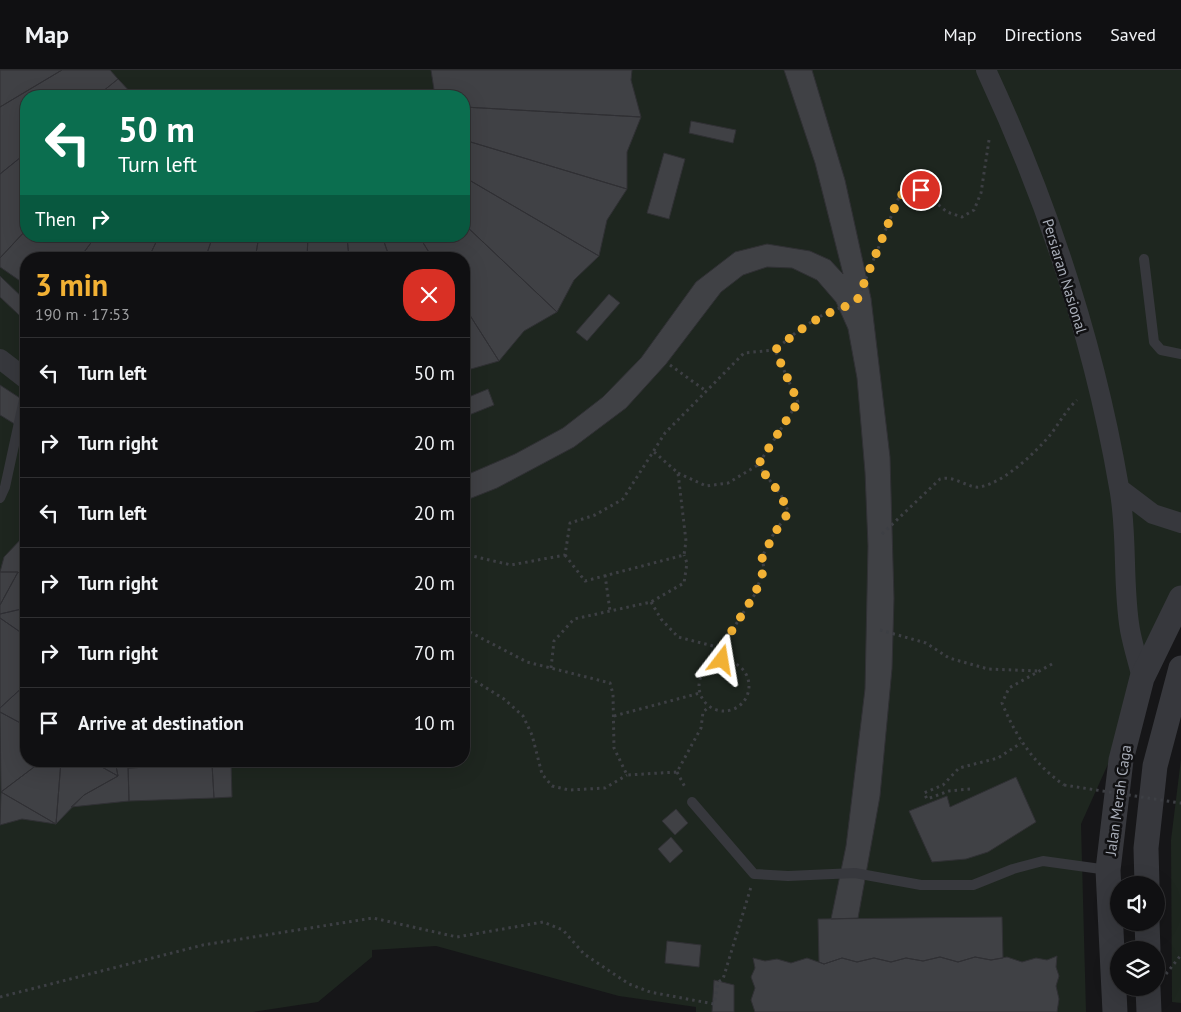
<!DOCTYPE html>
<html lang="en">
<head>
<meta charset="utf-8">
<style>
	:root { --surface:#101012; --page:#19191b; --text:#f1f3f6; --muted:#9c9d9f; --line:#303032; --accent:#f2b134 }
	body { margin:0; font-family:"PT Sans",sans-serif; background:var(--page); color:var(--text); height:100vh; display:flex; flex-direction:column; font-size:19px; white-space:nowrap }
	* { box-sizing:border-box; margin:0 }
	p { font-size:16px; color:var(--muted) }
	.icon { flex:none; width:28px; height:28px; fill:none; stroke:currentColor; stroke-width:2; stroke-linecap:round; stroke-linejoin:round }
	.map { position:relative; flex:1; overflow:hidden }
	.details { position:absolute; left:20px; top:182px; width:450px; height:515px; display:flex; flex-direction:column; background:var(--surface); border-radius:20px; box-shadow:0 5px 20px #0002,0 0 0 1px var(--line) }
	.details>* { flex:none }
	.top-card { position:absolute; left:20px; top:20px; width:450px; height:152px; border-radius:20px; box-shadow:0 5px 20px #0002,0 0 0 1px var(--line); background:#0b6e4f; color:#fff; overflow:hidden }
	.fabs { position:absolute; left:1110px; top:806px; display:grid; gap:10px }
	.fabs a { display:grid; place-items:center; width:55px; height:55px; border-radius:50%; background:var(--surface); box-shadow:0 5px 20px #0002,0 0 0 1px var(--line); font-size:25px }
	.pin { position:absolute; display:grid; place-items:center; width:42px; height:42px; color:#fff; margin:-21px; border:2px solid #fff; border-radius:50%; box-shadow:0 1px 5px #0007 }
	.me { position:absolute; width:55px; margin:-28px; rotate:14deg; stroke-linejoin:round; filter:drop-shadow(0 0 4px #0008) }
	.turn { display:flex; align-items:center; gap:18px; height:105px; padding:0 15px; font-size:22px }
	.turn .icon { width:65px; height:65px; stroke-width:2.5 }
	.turn b { display:block; font-size:35px; line-height:42px }
	.then { display:flex; align-items:center; height:48px; padding:0 15px; background:#0003; gap:10px; font-size:19px }
	.round { display:grid; place-items:center; flex:none; width:52px; height:52px; border-radius:20px; background:var(--page) }
	.headline { display:flex; align-items:center; justify-content:space-between; height:85px; padding:0 15px }
	h1 { font-size:30px; font-weight:800; line-height:38px; color:var(--accent) }
	ul { padding:0; list-style:none }
	li { display:flex; align-items:center; gap:15px; height:70px; padding:0 15px; border-top:1px solid var(--line) }
	li div { flex:1 }
	li b { display:block; font-size:19px }
	li em { font-style:normal }
	header { display:flex; align-items:center; gap:30px; box-sizing:border-box; height:70px; padding:0 25px; background:var(--surface); border-bottom:1px solid var(--line) }
	header strong { font-size:24px }
	nav { display:flex; gap:28px; margin-inline-start:auto; font-size:18px }
	.map>svg:first-child { display:block }
	.green { fill:#1e261f; fill-rule:evenodd }
	.building { fill:#404145; stroke:#303034 }
	.lines { fill:none; stroke-linecap:round; stroke-linejoin:round }
	.path { stroke:#3d3f44; stroke-width:3; stroke-dasharray:2.5 4; stroke-linecap:butt }
	.service { stroke:#37383d; stroke-width:10 }
	.minor { stroke:#37383d; stroke-width:20 }
	.tertiary { stroke:#37383d; stroke-width:25 }
	.path-bridge { stroke:#3d3f44; stroke-width:3; stroke-dasharray:2.5 4; stroke-linecap:butt }
	.route { stroke:#f2b134; stroke-width:9; stroke-dasharray:0 16.2 }
	.labels { text-anchor:middle; dominant-baseline:central; stroke-width:5; stroke-linejoin:round; paint-order:stroke }
	.street-label { font-size:15px; fill:#a8adb8; stroke:#111113 }
</style>
</head>
<body>
<header>
<strong>Map</strong>
<nav><a>Map</a><a>Directions</a><a>Saved</a></nav>
</header>
<div class="map">
<svg width="1181" height="942" viewBox="0 0 1181 942">
	<rect width="100%" height="100%" fill="#161618"/>
	<path class="green" d="M 0,0 L 1181,0 L 1181,532 L 1081,754 L 1086,942 L 696,942 L 696,937 L 619,926 L 436,876 L 372,880 L 372,887 L 318,932 L 253,942 L 0,942 ZM 26,26 L 464,26 L 464,166 L 26,166 ZM 26,189 L 464,189 L 464,691 L 26,691 Z
		M 1181,689 L 1181,933 L 1172,932 L 1171,770 Z"/>
	<path class="building" d="M 0,0 L 62,0 L 0,37 Z
		M 62,0 L 110,0 L 118,9 L 97,26 L 26,26 L 26,83 L 0,104 L 0,37 Z
		M 431,0 L 632,0 L 631,10 L 641,47 L 464,37 L 464,26 L 435,26 Z
		M 784,0 L 812,0 L 845,110 L 871,228 L 890,387 L 894,528 L 892,599 L 880,726 L 858,848 L 831,849 L 846,776 L 865,619 L 868,476 L 865,402 L 857,308 L 848,259 L 836,232 L 817,210 L 792,198 L 767,197 L 743,205 L 721,222 L 666,294 L 626,338 L 574,377 L 497,418 L 464,431 L 464,406 L 515,384 L 563,358 L 603,327 L 641,288 L 696,212 L 735,182 L 767,174 L 810,181 L 830,190 L 843,204 L 815,93 Z
		M 118,9 L 134,26 L 97,26 Z
		M 464,37 L 641,47 L 627,82 L 627,119 L 464,70 Z
		M 691,51 L 736,60 L 733,73 L 689,63 Z
		M 464,70 L 627,119 L 607,150 L 599,186 L 464,107 Z
		M 26,83 L 26,160 L 0,188 L 0,104 Z
		M 664,83 L 685,89 L 669,149 L 647,143 Z
		M 464,107 L 599,186 L 574,210 L 557,242 L 464,154 Z
		M 464,154 L 557,242 L 524,261 L 499,291 L 464,236 L 464,189 L 433,189 L 419,166 L 464,166 Z
		M 26,160 L 26,166 L 96,166 L 79,189 L 26,189 L 26,215 L 0,197 L 0,188 Z
		M 96,166 L 159,166 L 148,189 L 79,189 Z
		M 159,166 L 213,166 L 205,189 L 148,189 Z
		M 213,166 L 259,166 L 255,189 L 205,189 Z
		M 259,166 L 308,166 L 307,189 L 255,189 Z
		M 308,166 L 347,166 L 349,189 L 307,189 Z
		M 347,166 L 382,166 L 390,189 L 349,189 Z
		M 382,166 L 419,166 L 433,189 L 390,189 Z
		M 0,206 L 26,231 L 26,238 L 19,245 L 0,227 Z
		M 609,224 L 620,233 L 587,271 L 576,262 Z
		M 464,236 L 499,291 L 464,301 Z
		M 0,315 L 26,332 L 26,361 L 0,345 Z
		M 488,319 L 494,335 L 464,347 L 464,329 Z
		M 22,468 L 26,469 L 26,510 L 18,502 L 0,502 L 4,487 Z
		M 0,502 L 18,502 L 0,535 Z
		M 18,502 L 26,510 L 26,538 L 0,544 L 0,535 Z
		M 26,538 L 26,566 L 0,548 L 0,544 Z
		M 0,548 L 26,566 L 26,614 L 0,638 Z
		M 26,614 L 26,656 L 0,642 L 0,638 Z
		M 0,642 L 26,656 L 26,691 L 42,691 L 1,722 Z
		M 42,691 L 61,691 L 56,754 L 1,722 Z
		M 61,691 L 91,691 L 118,706 L 84,725 L 56,754 Z
		M 91,691 L 115,691 L 118,706 Z
		M 115,691 L 128,691 L 129,731 L 71,737 L 84,725 L 118,706 Z
		M 128,691 L 212,691 L 212,694 L 128,698 Z
		M 231,693 L 232,727 L 214,728 L 212,694 Z
		M 212,694 L 214,728 L 129,731 L 128,698 Z
		M 1016,707 L 1036,752 L 988,782 L 966,789 L 932,792 L 909,741 L 947,726 L 950,737 Z
		M 1,722 L 56,754 L 22,749 L 0,755 Z
		M 676,739 L 688,753 L 675,765 L 662,751 Z
		M 671,767 L 683,781 L 670,793 L 658,779 Z
		M 1002,847 L 1003,888 L 991,890 L 975,887 L 958,892 L 940,887 L 923,891 L 906,888 L 891,892 L 874,888 L 857,892 L 842,888 L 824,894 L 819,892 L 818,849 Z
		M 667,871 L 701,875 L 699,897 L 665,893 Z
		M 1057,886 L 1056,897 L 1059,906 L 1056,916 L 1059,929 L 1057,942 L 755,942 L 751,930 L 755,918 L 751,907 L 755,898 L 753,888 L 765,891 L 777,889 L 791,893 L 807,888 L 824,894 L 842,888 L 857,892 L 874,888 L 891,892 L 906,888 L 923,891 L 940,887 L 958,892 L 975,887 L 991,890 L 1007,887 L 1022,892 L 1036,888 L 1047,890 Z
		M 714,910 L 734,915 L 734,942 L 712,942 Z"/>
	<g class="lines">
		<path class="path" d="M 670,295 L 706,321
			M 678,403 L 706,416 L 728,413 L 758,395 L 798,332 L 775,280
			M 882,464 L 940,409 C 955,405 969,419 980,417 C 1005,412 1035,383 1051,364 C 1060,352 1066,340 1077,330
			M 464,475 L 468,485 L 464,508
			M 468,485 L 511,495 L 565,485 L 570,453 L 595,445 L 623,429 L 665,363 L 744,283 L 775,280 L 800,259 L 829,241 L 856,233 L 899,127 L 909,118 L 921,120 L 947,142 L 962,147 L 974,140 L 981,123 L 989,70
			M 565,485 L 585,511 L 684,485 L 686,471 L 678,403 L 653,381
			M 605,505 L 610,541
			M 651,532 L 661,549 L 678,567 L 721,578 L 755,524 L 764,499 L 762,487 L 775,461 L 789,443 L 781,425 L 758,395
			M 464,559 L 527,592 L 610,613 L 613,624 L 614,678 L 627,705 L 677,702 L 701,658 L 703,642 L 709,637
			M 880,560 L 926,573 L 949,588 L 988,599 L 1038,601
			M 721,578 L 722,590
			M699 616a25 25 0 1 1 50 0a25 25 0 1 1-50 0Z
			M 1052,594 L 1009,618 L 1002,633 C 1016,667 1034,694 1064,715
			M 551,598 L 554,571 L 574,549 L 651,532 L 684,513 L 687,493 L 684,485
			M 464,604 L 504,629 L 523,646 L 532,665 L 542,704 L 552,716 L 569,720 L 605,718 L 627,705
			M 614,646 L 700,623
			M 677,702 L 686,719
			M 970,719 L 949,721 L 927,729 L 924,723 L 943,715 L 959,698 L 998,688 L 1021,673
			M 1180,733 L 1181,733
			M 1166,904 L 1181,885
			M 0,927 L 203,875 L 373,848 L 457,867 L 543,852 L 563,860 L 584,884 L 629,914 L 650,922 L 714,934 L 718,912 L 723,909 L 751,817"/>
		<path class="service" d="M 1144,189 L 1154,272 L 1161,280 L 1181,284
			M 0,428 L 5,417 L 26,320
			M 692,732 L 754,804 L 788,806 L 855,803 L 921,815 L 973,815 L 1013,799 L 1043,791 L 1108,800"/>
		<path class="minor" d="M 986,0 C 1048,133 1094,272 1119,417 C 1128,464 1122,513 1130,560 C 1133,576 1138,592 1142,608
			M 0,289 L 26,309
			M 1120,419 L 1153,444 L 1181,453"/>
		<path class="tertiary" d="M 1147,815 L 1146,778 L 1155,696 L 1181,598
			M 1147,852 L 1148,880
			M 1148,918 L 1149,942
			M 1115,942 L 1108,800 L 1121,690 L 1142,608 L 1181,528"/>
		<path class="path-bridge" d="M 1064,715 L 1180,733"/>
	</g>
	<g class="lines">
		<path class="route" d="M 722,590 L 721,578 L 755,524 L 764,499 L 762,487 L 776,461 L 788,443 L 781,425 L 758,395 L 798,332 L 775,280 C 804,256 820,244 856,233 L 899,127 L 909,118 L 921,120"/>
	</g>
	<g class="labels">
		<g class="street-label">
			<text transform="translate(1065 206) rotate(73)">Persiaran Nasional</text>
			<text transform="translate(1118 730) rotate(-82)">Jalan Merah Caga</text>
		</g>
	</g>
</svg>
<div class="fabs">
<a><svg class="icon" aria-label="sound" viewBox="0 0 24 24"><path d="M4 9h4l5-4v14l-5-4H4zM17 9q2 3 0 6"/></svg></a>
<a><svg class="icon" aria-label="layers" viewBox="0 0 24 24"><path d="M12 4l9 5-9 5-9-5zM3 14l9 5 9-5"/></svg></a>
</div>
<div class="pin" style="left:921px;top:120px;background:#d93025"><svg class="icon" aria-label="arrive" viewBox="0 0 24 24"><path d="M6 21V4h12l-3 4 3 4H6"/></svg></div>
<svg class="me" style="left:722px;top:590px" viewBox="-20 -20 40 40"><path d="M0-17L14 15 0 8-14 15z" fill="#f2b134" stroke="#fff" stroke-width="4"/></svg>
<div class="top-card">
<div class="turn"><svg class="icon" aria-label="left" viewBox="0 0 24 24"><path d="M17 20v-9H6M10 6l-5 5 5 5"/></svg><div><b>50 m</b>Turn left</div></div>
<div class="then">Then<svg class="icon" aria-label="right" viewBox="0 0 24 24"><path d="M7 20v-9h11M14 6l5 5-5 5"/></svg></div>
</div>
<section class="details">
<div class="headline"><div><h1>3 min</h1><p>190 m · 17:53</p></div><a class="round" style="background:#d93025;color:#fff"><svg class="icon" aria-label="close" viewBox="0 0 24 24"><path d="M6 6l12 12M18 6L6 18"/></svg></a></div>
<ul>
<li><svg class="icon" aria-label="left" viewBox="0 0 24 24"><path d="M17 20v-9H6M10 6l-5 5 5 5"/></svg><div><b>Turn left</b></div><em>50 m</em></li>
<li><svg class="icon" aria-label="right" viewBox="0 0 24 24"><path d="M7 20v-9h11M14 6l5 5-5 5"/></svg><div><b>Turn right</b></div><em>20 m</em></li>
<li><svg class="icon" aria-label="left" viewBox="0 0 24 24"><path d="M17 20v-9H6M10 6l-5 5 5 5"/></svg><div><b>Turn left</b></div><em>20 m</em></li>
<li><svg class="icon" aria-label="right" viewBox="0 0 24 24"><path d="M7 20v-9h11M14 6l5 5-5 5"/></svg><div><b>Turn right</b></div><em>20 m</em></li>
<li><svg class="icon" aria-label="right" viewBox="0 0 24 24"><path d="M7 20v-9h11M14 6l5 5-5 5"/></svg><div><b>Turn right</b></div><em>70 m</em></li>
<li><svg class="icon" aria-label="arrive" viewBox="0 0 24 24"><path d="M6 21V4h12l-3 4 3 4H6"/></svg><div><b>Arrive at destination</b></div><em>10 m</em></li>
</ul>
</section>
</div>
</body>
</html>
